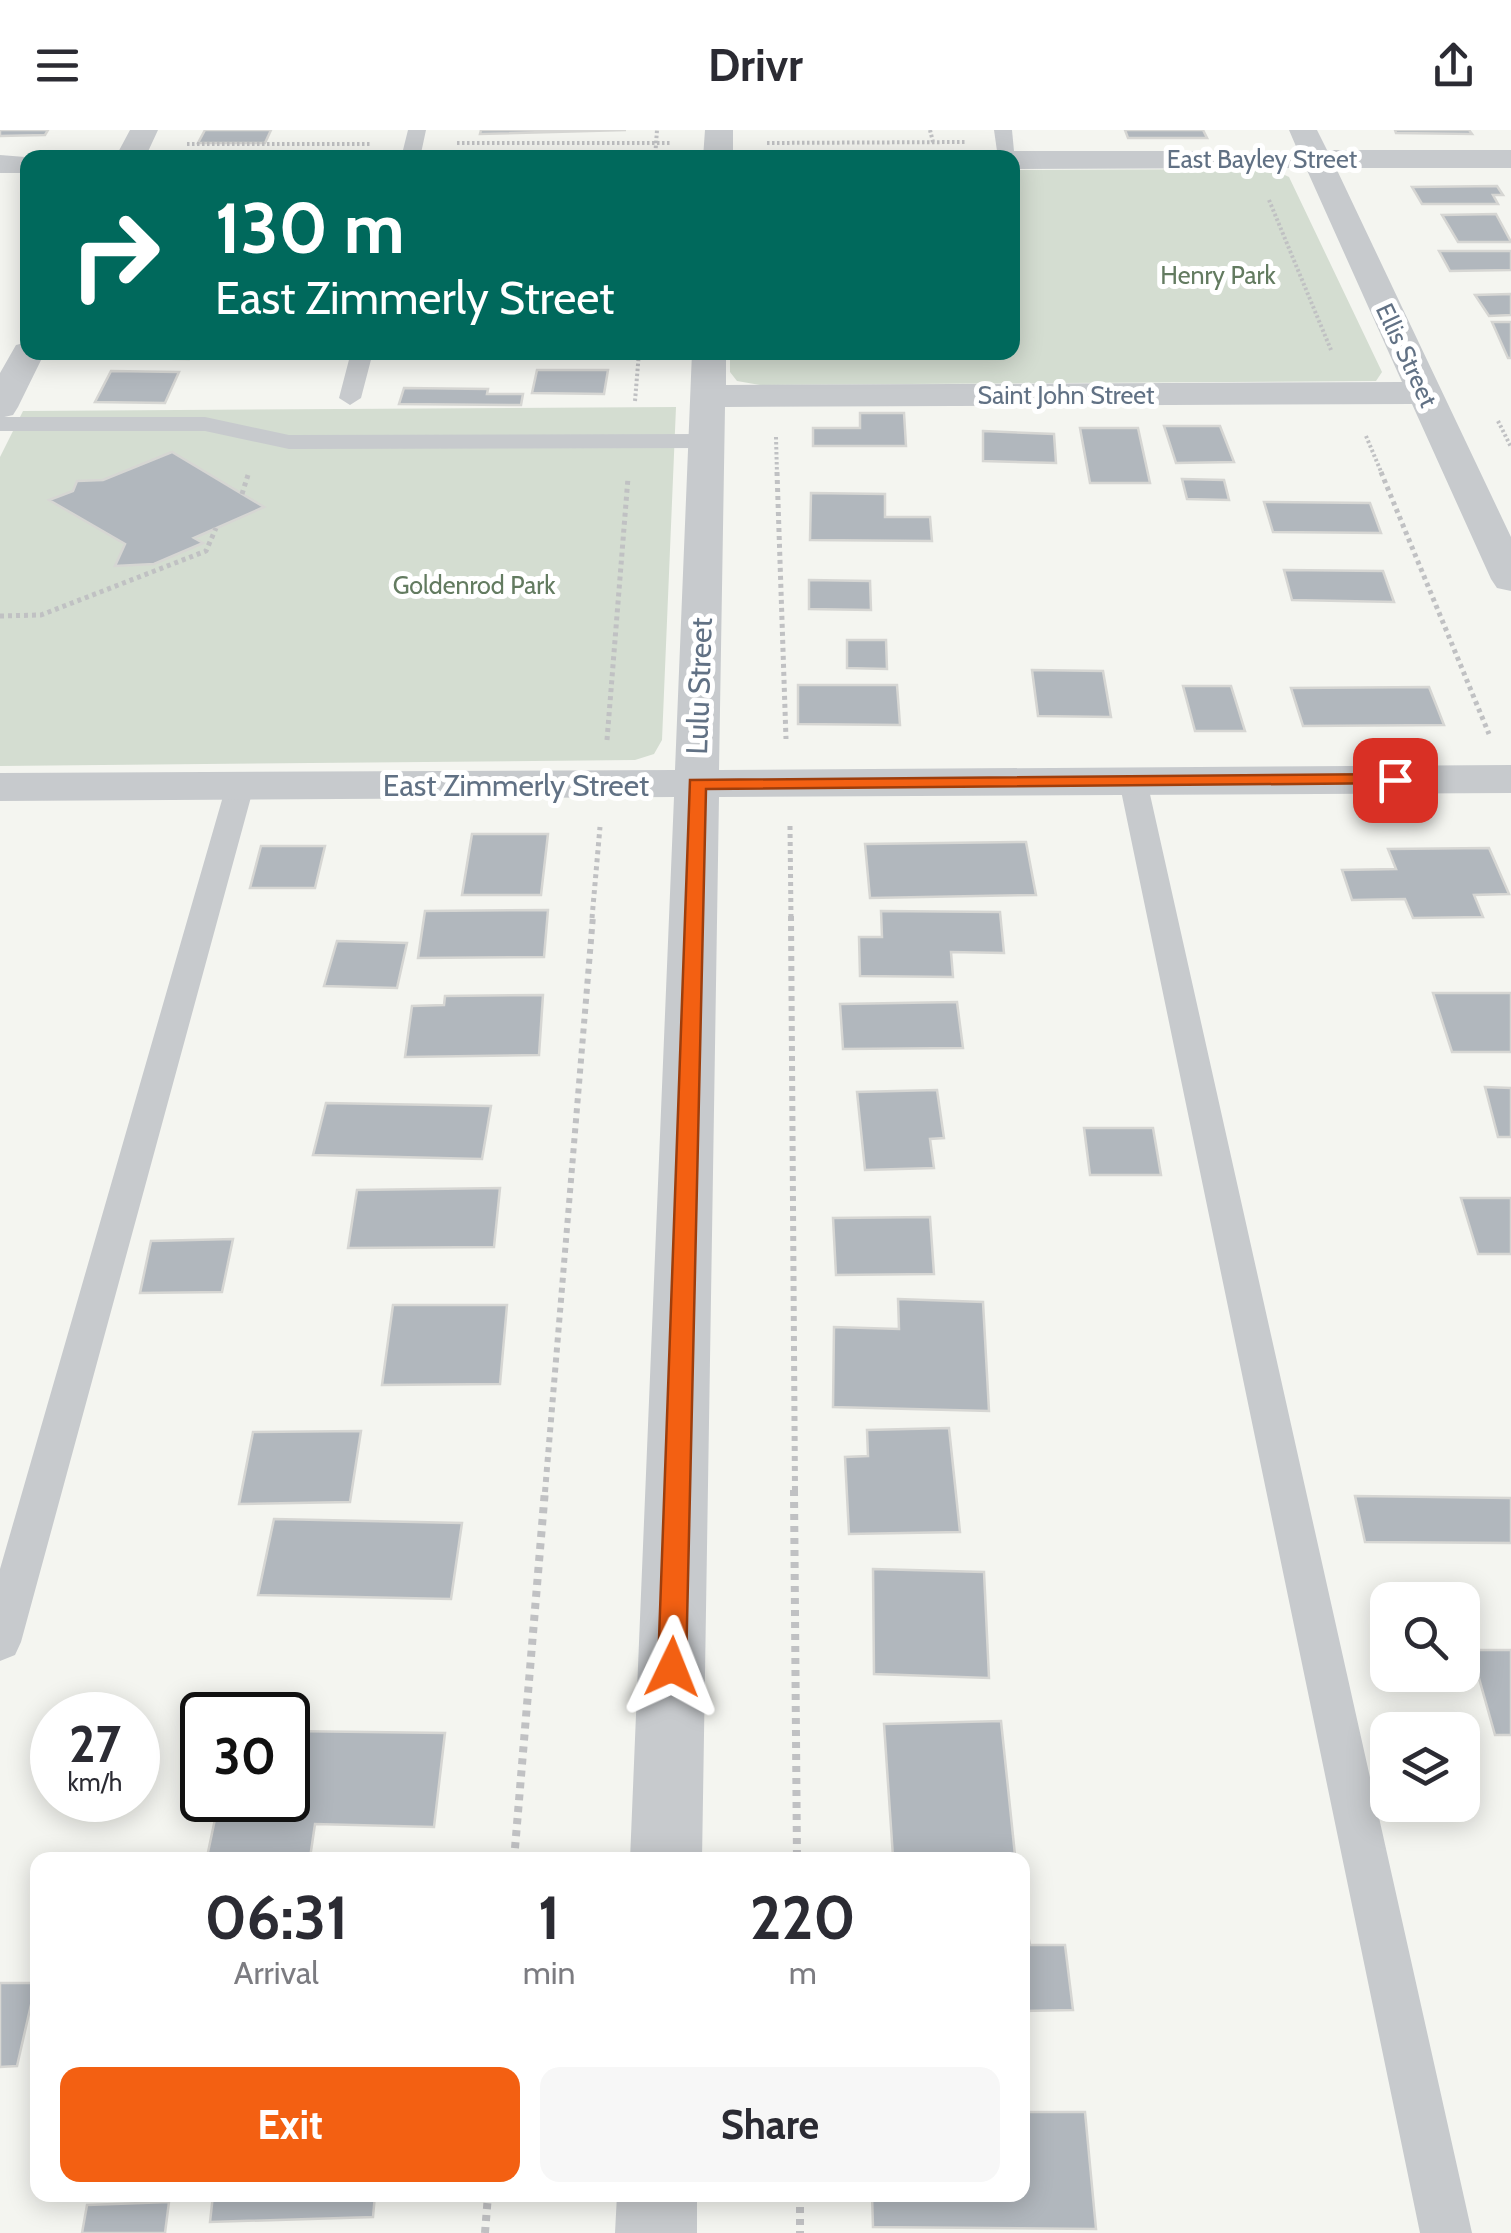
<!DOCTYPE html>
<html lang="en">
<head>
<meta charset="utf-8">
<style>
	:root { --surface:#fff; --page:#f7f7f7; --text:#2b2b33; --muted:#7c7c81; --accent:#f36012 }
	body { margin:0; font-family:Cabin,sans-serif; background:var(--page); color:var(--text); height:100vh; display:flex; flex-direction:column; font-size:38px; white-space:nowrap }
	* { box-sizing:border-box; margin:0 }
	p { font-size:32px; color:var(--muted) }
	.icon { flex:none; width:55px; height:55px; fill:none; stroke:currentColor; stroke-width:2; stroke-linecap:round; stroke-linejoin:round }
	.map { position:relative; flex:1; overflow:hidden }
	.sheet { position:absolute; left:30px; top:1722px; width:1000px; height:350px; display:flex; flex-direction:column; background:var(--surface); border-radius:20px; box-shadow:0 5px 25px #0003 }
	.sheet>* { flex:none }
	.hud { position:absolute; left:20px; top:20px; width:1000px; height:210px; border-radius:20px; box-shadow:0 5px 25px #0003; background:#00695c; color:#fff; overflow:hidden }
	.controls { position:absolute; left:1370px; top:1452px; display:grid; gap:20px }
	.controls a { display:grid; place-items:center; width:110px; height:110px; border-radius:20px; background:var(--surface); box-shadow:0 5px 25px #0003; font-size:50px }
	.speed { position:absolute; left:30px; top:1562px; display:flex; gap:20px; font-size:50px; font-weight:700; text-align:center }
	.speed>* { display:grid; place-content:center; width:130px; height:130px; border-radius:50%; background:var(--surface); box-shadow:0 5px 25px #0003; line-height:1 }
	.speed small { font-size:25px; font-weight:400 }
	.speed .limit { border:5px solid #111; border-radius:15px; background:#fff; color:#111 }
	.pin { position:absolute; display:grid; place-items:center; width:85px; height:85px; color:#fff; margin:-42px; border-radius:20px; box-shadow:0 5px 15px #0006 }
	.me { position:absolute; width:110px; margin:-55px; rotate:2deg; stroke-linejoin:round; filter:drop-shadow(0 0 8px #0008) }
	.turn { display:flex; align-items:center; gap:35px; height:210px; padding:0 30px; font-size:45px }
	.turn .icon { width:130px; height:130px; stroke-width:2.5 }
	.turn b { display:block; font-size:70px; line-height:85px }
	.eta { display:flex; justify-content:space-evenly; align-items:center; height:170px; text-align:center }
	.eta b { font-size:60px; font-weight:700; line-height:70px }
	.action { display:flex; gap:20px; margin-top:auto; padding:20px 30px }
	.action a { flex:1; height:115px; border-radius:20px; background:var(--accent); color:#fff; font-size:40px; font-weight:700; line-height:115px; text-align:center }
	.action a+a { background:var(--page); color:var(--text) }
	header { display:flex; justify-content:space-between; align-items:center; height:130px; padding:0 30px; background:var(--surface); font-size:45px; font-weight:700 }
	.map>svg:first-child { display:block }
	.green { fill:#d4ddd1 }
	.building { fill:#b1b7bd; stroke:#d6d6d3; stroke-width:2.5 }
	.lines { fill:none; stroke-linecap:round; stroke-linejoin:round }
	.path-far3 { stroke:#c0c1c3; stroke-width:4; stroke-dasharray:2.5 2.5; stroke-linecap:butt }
	.path-far2 { stroke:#c0c1c3; stroke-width:5; stroke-dasharray:4 4; stroke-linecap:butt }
	.path-far1 { stroke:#c0c1c3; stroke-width:6; stroke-dasharray:5 5; stroke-linecap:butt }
	.path { stroke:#c0c1c3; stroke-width:8; stroke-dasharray:6 6; stroke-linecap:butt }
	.service { fill:#c7cacd; fill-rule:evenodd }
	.minor { fill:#c7cacd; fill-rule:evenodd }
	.route { fill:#f36012; stroke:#9e3e0c; stroke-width:2.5 }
	.labels { text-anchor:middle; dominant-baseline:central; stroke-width:10; stroke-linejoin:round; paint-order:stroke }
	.far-street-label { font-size:25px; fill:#617184; stroke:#fff }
	.far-park-label { font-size:25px; fill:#637b60; stroke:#fff }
	.street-label { font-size:30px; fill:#617184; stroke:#fff }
</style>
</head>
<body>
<header><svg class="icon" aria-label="menu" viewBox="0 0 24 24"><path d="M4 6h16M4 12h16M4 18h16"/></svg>Drivr<svg class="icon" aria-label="share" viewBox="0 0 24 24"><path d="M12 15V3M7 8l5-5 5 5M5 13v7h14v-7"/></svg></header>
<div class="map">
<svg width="1511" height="2103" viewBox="0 0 1511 2103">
	<rect width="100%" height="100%" fill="#f4f5f0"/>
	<path class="green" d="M 1272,39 L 1289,47 L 1382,242 L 1376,251 L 760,255 L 737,251 L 730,242 L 730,223 L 1012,222 L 1013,40 Z
		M 676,277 L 662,610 L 654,624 L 635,630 L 0,636 L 0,327 L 23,281 Z"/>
	<path class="building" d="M 0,0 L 48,0 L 45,5 L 0,6 Z
		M 205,0 L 271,0 L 265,13 L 198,13 Z
		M 481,0 L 626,0 L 480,4 Z
		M 1125,0 L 1203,0 L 1207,8 L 1128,8 Z
		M 1395,0 L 1469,0 L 1472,4 L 1396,3 Z
		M 1497,56 L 1503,65 L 1493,65 L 1498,74 L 1422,74 L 1412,57 Z
		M 1496,84 L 1511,112 L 1458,112 L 1442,85 Z
		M 1439,121 L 1511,121 L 1511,140 L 1450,141 Z
		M 1511,164 L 1511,185 L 1489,186 L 1475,165 Z
		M 1492,192 L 1511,192 L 1511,228 L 1508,228 Z
		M 115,222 L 192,222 L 189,229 L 112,228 Z
		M 537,240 L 608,240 L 604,264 L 532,263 Z
		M 111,241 L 179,242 L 165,273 L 95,272 Z
		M 404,258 L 488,259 L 487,264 L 523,264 L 521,275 L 399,274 Z
		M 860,283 L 904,283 L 906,316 L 813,316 L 813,298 L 860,298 Z
		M 1164,296 L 1220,296 L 1234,332 L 1176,333 Z
		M 1080,298 L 1138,298 L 1150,353 L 1090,353 Z
		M 983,301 L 1054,304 L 1056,333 L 983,331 Z
		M 172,322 L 264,377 L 194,408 L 203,413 L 154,434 L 115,436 L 125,414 L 49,370 L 73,361 L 77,351 L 103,350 Z
		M 1182,349 L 1224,350 L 1229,370 L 1187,369 Z
		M 811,363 L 885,364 L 885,387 L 930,387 L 932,411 L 810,410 Z
		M 1264,372 L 1370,373 L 1381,403 L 1273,402 Z
		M 1284,440 L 1383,441 L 1394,472 L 1292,470 Z
		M 809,450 L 870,451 L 871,480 L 809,479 Z
		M 847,510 L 886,510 L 887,539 L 847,538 Z
		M 1032,540 L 1103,541 L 1111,587 L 1038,586 Z
		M 798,555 L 897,555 L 900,595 L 798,594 Z
		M 1183,556 L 1231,556 L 1245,601 L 1195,601 Z
		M 1429,557 L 1444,595 L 1303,596 L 1291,558 Z
		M 472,704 L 548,704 L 541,765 L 462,765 Z
		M 1026,712 L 1036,765 L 870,768 L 865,714 Z
		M 261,716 L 325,716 L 315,758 L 250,758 Z
		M 1489,718 L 1509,764 L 1474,765 L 1483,787 L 1413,788 L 1405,769 L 1352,770 L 1342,740 L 1396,739 L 1388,719 Z
		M 548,780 L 544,827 L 418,828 L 425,781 Z
		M 881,781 L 1000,782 L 1004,823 L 951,822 L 953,847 L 860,846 L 859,807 L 882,807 Z
		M 337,811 L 407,813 L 397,858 L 324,856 Z
		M 1433,863 L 1511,863 L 1511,922 L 1452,922 Z
		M 543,865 L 539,925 L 405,927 L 412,876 L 444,875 L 445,866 Z
		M 957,872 L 963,918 L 843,919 L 840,874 Z
		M 1485,957 L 1511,958 L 1511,1007 L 1498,1007 Z
		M 937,960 L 944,1008 L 930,1009 L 934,1038 L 865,1040 L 857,962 Z
		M 326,973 L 491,976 L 482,1029 L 313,1025 Z
		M 1084,998 L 1153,998 L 1161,1045 L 1090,1045 Z
		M 500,1058 L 494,1117 L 348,1118 L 357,1060 Z
		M 1461,1068 L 1511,1068 L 1511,1124 L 1478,1124 Z
		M 930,1087 L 934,1144 L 836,1145 L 833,1088 Z
		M 233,1109 L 222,1162 L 140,1163 L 151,1111 Z
		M 898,1169 L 983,1172 L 989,1281 L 833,1277 L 834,1197 L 899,1199 Z
		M 393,1175 L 507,1175 L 500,1254 L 382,1255 Z
		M 949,1298 L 960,1402 L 849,1404 L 845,1327 L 868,1326 L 867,1300 Z
		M 361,1301 L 350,1372 L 239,1374 L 253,1302 Z
		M 1355,1366 L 1511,1368 L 1511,1413 L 1365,1412 Z
		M 274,1389 L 462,1393 L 451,1469 L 258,1465 Z
		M 873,1439 L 984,1442 L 989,1548 L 874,1544 Z
		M 1471,1520 L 1511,1520 L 1511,1605 L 1495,1605 Z
		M 1001,1591 L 1015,1725 L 893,1727 L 884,1594 Z
		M 288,1601 L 445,1603 L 434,1697 L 315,1694 L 310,1728 L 207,1727 L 219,1670 L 288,1670 Z
		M 1022,1775 L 1030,1815 L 1065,1815 L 1073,1880 L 1022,1881 Z
		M 0,1853 L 36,1853 L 17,1936 L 0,1937 Z
		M 1022,1982 L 1085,1982 L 1096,2099 L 873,2097 L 872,2065 L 1022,2065 Z
		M 213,2065 L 375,2065 L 373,2087 L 210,2092 Z
		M 169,2072 L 165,2103 L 82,2103 L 87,2075 Z"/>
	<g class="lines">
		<path class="path-far3" d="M 930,0 L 933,12
			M 457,13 L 670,13
			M 767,13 L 965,12
			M 187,14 L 370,14
			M 655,28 L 657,0
			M 1269,70 L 1331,220
			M 635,271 L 639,222
			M 1498,291 L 1511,317
			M 1366,306 L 1382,344
			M 776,307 L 777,344"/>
		<path class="path-far2" d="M 777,342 L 786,609
			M 1381,342 L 1489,604
			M 242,364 L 248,345
			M 0,486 L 41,485 L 206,421 L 216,398
			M 607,610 L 628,348
			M 790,696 L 791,788
			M 592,788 L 600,697"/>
		<path class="path-far1" d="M 791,786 L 795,1362
			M 545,1362 L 593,786"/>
		<path class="path" d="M 794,1360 L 797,1730
			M 514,1730 L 545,1360
			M 800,2065 L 800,2103
			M 485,2103 L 488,2065"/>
		<path class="service" d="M 408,0 L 426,0 L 420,28 L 401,28 Z
			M 994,0 L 1012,0 L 1015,32 L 1012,28 L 998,28 Z
			M 351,222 L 373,222 L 361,268 L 350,275 L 339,268 Z
			M 0,287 L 205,287 L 289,305 L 706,304 L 718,311 L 706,318 L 289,319 L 205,301 L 0,301 Z
			M 1133,642 L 1147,651 L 1472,2103 L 1420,2103 L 1119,651 Z
			M 240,647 L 254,656 L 21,1512 L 15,1525 L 0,1531 L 0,1439 L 226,656 Z"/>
		<path class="minor" d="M 130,0 L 158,0 L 145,28 L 115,28 Z
			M 705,0 L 733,0 L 733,28 L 703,28 Z
			M 1289,0 L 1317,0 L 1327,20 L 1511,20 L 1511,38 L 1336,38 L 1511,407 L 1511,461 L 1497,458 L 1491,449 L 1412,274 L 725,277 L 719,640 L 1511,635 L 1511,663 L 719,667 L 702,1730 L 630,1730 L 674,667 L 0,671 L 0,643 L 675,640 L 692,222 L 726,222 L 726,255 L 1402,252 L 1306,38 L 1012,39 L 1012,28 L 999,28 L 1012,21 L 1298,21 Z
			M 0,25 L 38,28 L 28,28 L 28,43 L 0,43 Z
			M 28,212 L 28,222 L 45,222 L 18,277 L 13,285 L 0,288 L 0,243 L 16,215 Z
			M 617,2065 L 697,2065 L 697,2103 L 615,2103 Z"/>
	</g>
	<path class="route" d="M 1395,644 L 1404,650 L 1401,653 L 706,659 L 686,1537 L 682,1546 L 672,1549 L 662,1546 L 658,1537 L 690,650 Z"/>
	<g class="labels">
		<g class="far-street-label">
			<text x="1262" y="29">East Bayley Street</text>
			<text transform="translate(1407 225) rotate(65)">Ellis Street</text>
			<text x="1066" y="265">Saint John Street</text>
		</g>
		<g class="far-park-label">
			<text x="1218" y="145">Henry Park</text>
			<text x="474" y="455">Goldenrod Park</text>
		</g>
		<g class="street-label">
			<text transform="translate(699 556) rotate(-88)">Lulu Street</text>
			<text x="516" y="655">East Zimmerly Street</text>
		</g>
	</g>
</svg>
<div class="controls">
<a><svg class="icon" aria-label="search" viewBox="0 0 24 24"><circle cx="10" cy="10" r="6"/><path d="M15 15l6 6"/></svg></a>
<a><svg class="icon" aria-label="layers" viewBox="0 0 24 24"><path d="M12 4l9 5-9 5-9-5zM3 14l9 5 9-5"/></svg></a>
</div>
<div class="speed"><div>27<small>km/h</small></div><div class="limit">30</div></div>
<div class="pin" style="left:1395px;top:650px;background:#d93025"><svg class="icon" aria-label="arrive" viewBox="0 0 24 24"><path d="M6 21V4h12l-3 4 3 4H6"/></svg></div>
<svg class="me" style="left:672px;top:1537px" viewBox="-20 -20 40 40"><path d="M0-17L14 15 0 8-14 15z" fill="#f36012" stroke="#fff" stroke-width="4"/></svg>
<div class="hud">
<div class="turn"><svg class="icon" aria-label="right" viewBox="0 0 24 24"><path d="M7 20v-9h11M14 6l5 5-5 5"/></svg><div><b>130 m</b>East Zimmerly Street</div></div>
</div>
<section class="sheet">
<div class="eta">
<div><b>06:31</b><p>Arrival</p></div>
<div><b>1</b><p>min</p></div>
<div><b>220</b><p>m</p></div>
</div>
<div class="action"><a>Exit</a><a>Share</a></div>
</section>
</div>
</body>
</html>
